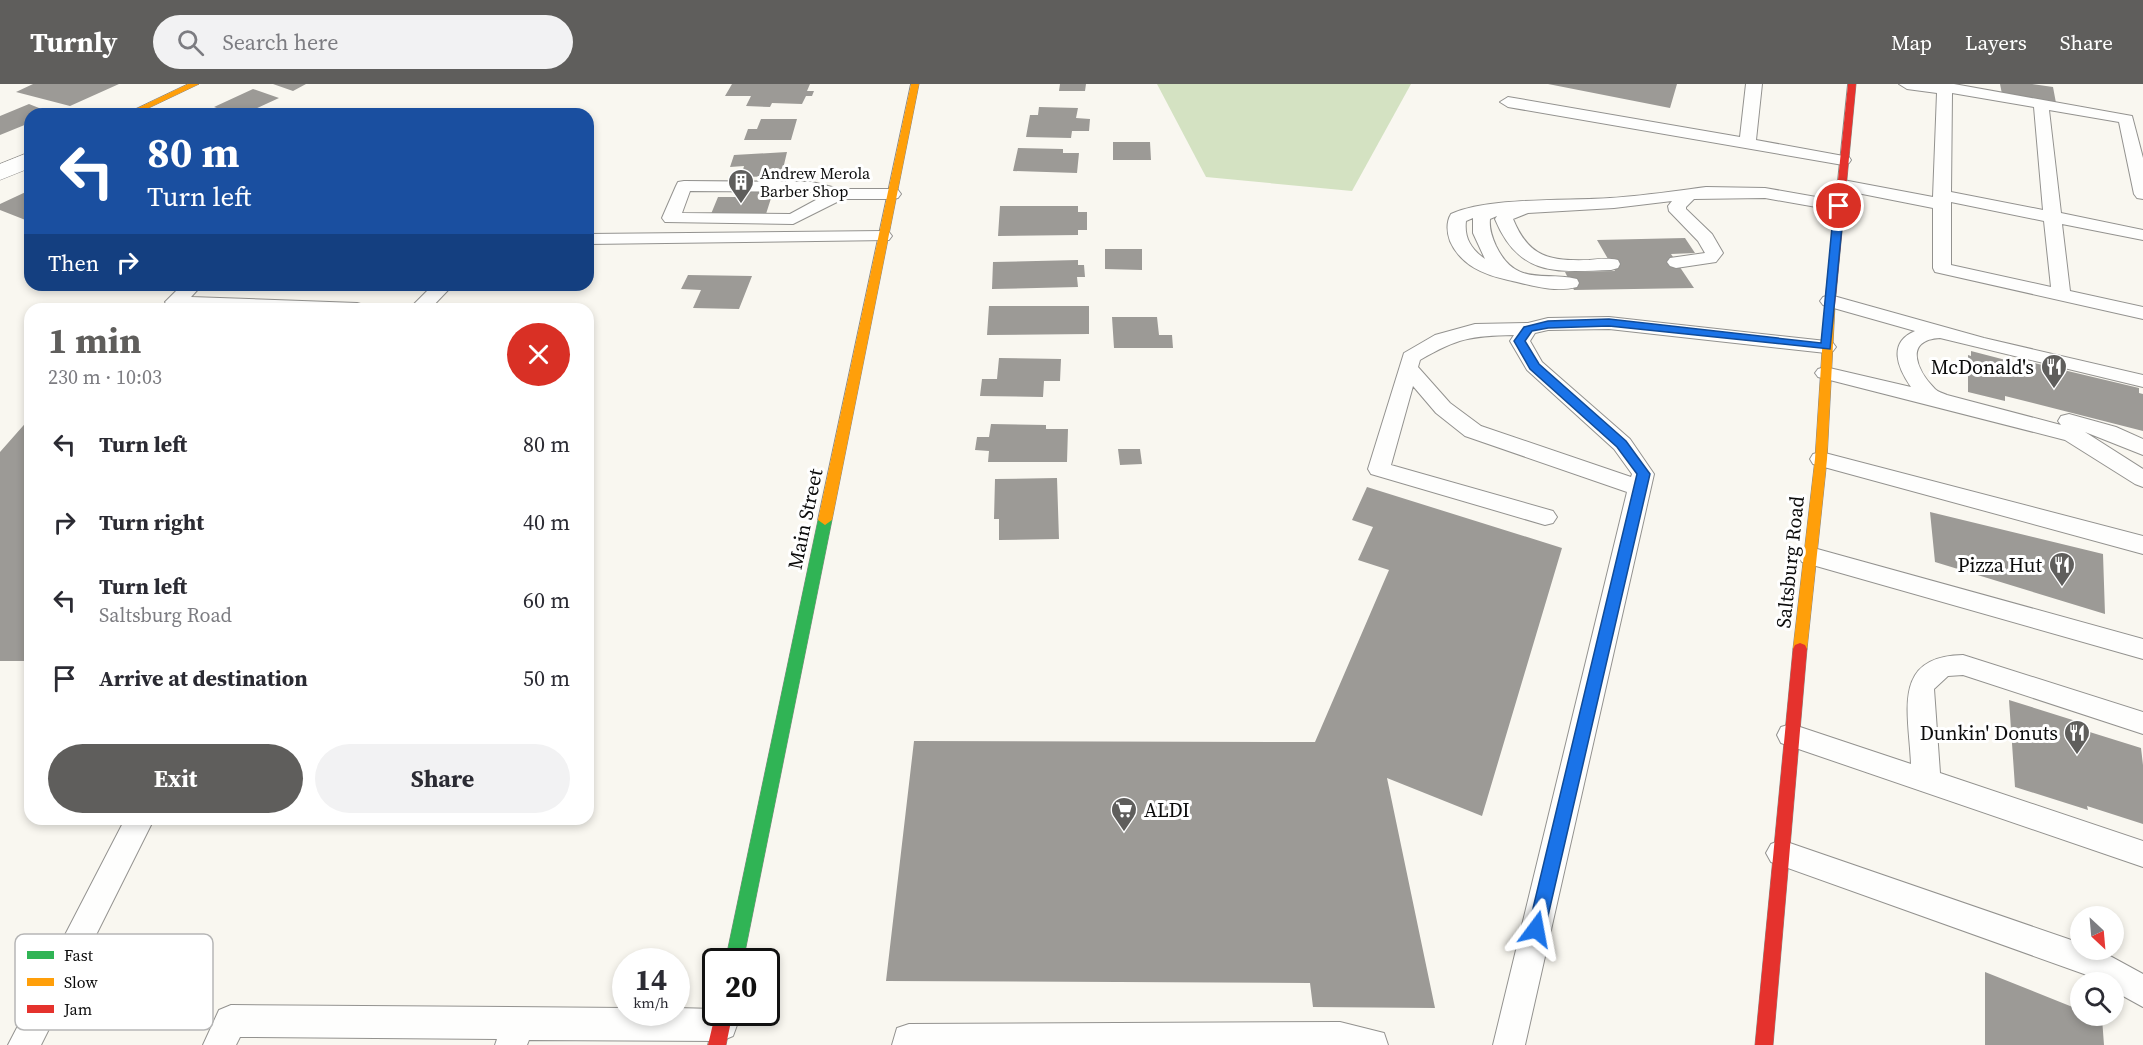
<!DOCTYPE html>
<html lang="en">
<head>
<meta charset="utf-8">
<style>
	:root { --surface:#fff; --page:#f2f2f3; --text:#2b2b33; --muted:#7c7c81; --accent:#5f5e5c }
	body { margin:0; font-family:"Source Serif 4",serif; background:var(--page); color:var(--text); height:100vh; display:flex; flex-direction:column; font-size:22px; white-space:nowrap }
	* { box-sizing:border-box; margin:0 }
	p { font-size:20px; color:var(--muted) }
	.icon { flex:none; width:33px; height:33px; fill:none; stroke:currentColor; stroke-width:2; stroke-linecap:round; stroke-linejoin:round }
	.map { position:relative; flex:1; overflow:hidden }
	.sheet { position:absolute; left:24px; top:219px; width:570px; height:522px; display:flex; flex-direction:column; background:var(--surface); border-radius:18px; box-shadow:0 3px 9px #0003 }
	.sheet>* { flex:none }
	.guide { position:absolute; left:24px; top:24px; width:570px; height:183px; border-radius:18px; box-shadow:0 3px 9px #0003; background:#1a4fa0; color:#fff; overflow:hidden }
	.needle { width:39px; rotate:154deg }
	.buttons { position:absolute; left:2070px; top:822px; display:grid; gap:12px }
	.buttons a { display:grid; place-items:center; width:54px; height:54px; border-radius:50%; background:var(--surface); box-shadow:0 3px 9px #0003; font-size:30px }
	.speed { position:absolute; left:612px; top:864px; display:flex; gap:12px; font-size:30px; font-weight:700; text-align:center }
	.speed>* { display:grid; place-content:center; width:78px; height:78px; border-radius:50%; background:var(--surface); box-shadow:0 3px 9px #0003; line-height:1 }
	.speed small { font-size:15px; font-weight:400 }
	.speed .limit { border:3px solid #111; border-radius:9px; background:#fff; color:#111 }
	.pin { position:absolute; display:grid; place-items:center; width:51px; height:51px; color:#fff; margin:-26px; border:3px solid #fff; border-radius:50%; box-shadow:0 2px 6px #0007 }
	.me { position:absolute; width:66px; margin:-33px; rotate:13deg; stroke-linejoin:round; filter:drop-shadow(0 0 4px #0008) }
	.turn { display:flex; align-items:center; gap:21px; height:126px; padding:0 24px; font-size:27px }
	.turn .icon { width:78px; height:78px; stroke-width:2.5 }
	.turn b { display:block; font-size:42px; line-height:51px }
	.then { display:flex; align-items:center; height:57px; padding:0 24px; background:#0003; gap:12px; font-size:22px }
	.round { display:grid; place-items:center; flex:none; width:63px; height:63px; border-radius:32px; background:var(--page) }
	.summary { display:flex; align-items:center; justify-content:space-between; height:102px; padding:0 24px }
	h1 { font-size:36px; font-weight:700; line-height:45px; color:var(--accent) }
	.primary-button { display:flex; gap:12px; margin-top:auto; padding:12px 24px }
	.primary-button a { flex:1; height:69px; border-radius:36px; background:var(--accent); color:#fff; font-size:24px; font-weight:700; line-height:69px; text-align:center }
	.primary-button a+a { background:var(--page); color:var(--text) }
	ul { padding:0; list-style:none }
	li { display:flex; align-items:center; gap:18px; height:78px; padding:0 24px }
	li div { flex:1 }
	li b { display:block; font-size:22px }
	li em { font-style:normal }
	header { display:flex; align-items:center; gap:36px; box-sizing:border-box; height:84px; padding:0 30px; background:var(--accent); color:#fff }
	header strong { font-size:28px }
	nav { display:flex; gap:33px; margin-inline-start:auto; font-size:21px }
	.search { width:420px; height:54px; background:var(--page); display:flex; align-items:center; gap:15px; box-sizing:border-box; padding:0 21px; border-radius:33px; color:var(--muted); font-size:22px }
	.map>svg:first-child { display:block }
	.forest { fill:#d4e2c2 }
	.building { fill:#9c9a96 }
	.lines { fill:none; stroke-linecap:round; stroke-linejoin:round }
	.lane-casing { stroke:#93928f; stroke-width:2 }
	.street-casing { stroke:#93928f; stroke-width:1 }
	.fast-casing { stroke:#898885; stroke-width:1 }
	.slow-casing { stroke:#898885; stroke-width:1 }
	.jam-casing { stroke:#898885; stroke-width:1 }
	.lane { fill:#fefefd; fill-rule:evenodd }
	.street { fill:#fefefd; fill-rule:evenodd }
	.fast { fill:#30b455; fill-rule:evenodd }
	.slow { fill:#ff9f0a; fill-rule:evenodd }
	.jam { fill:#e5322d; fill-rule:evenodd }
	.route { fill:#1a73e8; stroke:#114b97; stroke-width:1.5 }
	.labels { text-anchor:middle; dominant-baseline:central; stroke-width:6; stroke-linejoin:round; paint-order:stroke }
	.far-poi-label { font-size:16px; fill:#0c0c0c; stroke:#fff; text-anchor:start }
	.poi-label { font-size:20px; fill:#0c0c0c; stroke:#fff; text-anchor:end }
	.street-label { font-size:20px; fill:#0c0c0c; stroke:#fff }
	.key { fill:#fff; stroke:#b6b6b6; stroke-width:1.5 }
	.key-label { font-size:16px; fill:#0c0c0c }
</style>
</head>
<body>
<header>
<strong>Turnly</strong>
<div class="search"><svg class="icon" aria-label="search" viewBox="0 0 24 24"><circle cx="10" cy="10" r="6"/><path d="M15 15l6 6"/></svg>Search here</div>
<nav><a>Map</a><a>Layers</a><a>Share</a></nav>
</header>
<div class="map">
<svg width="2143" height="961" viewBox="0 0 2143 961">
	<rect width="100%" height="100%" fill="#f9f7f0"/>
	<path class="forest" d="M 1157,0 L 1411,0 L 1352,107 L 1206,93 Z"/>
	<path class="building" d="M 33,0 L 119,0 L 70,22 L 16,8 Z
		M 273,0 L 306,0 L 293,7 Z
		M 732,0 L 810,0 L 807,7 L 814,7 L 812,12 L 806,12 L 802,20 L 772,19 L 770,23 L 746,22 L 751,12 L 725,12 Z
		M 1060,0 L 1086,0 L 1085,7 L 1059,7 Z
		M 1548,0 L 1677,0 L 1670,24 Z
		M 2000,0 L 2032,0 L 2053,3 L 2056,19 L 2002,10 Z
		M 253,5 L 279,14 L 244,30 L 234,30 L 214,23 Z
		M 29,20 L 54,30 L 30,30 L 30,41 L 27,40 L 0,51 L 0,32 Z
		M 1039,23 L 1078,24 L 1076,34 L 1090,35 L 1089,47 L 1072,47 L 1071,54 L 1026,53 L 1030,31 L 1038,31 Z
		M 761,35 L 797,35 L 791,56 L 744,56 L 748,45 L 757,45 Z
		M 1113,58 L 1150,58 L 1151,76 L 1113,76 Z
		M 1018,64 L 1063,65 L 1063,69 L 1079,69 L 1077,89 L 1013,87 Z
		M 787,68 L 783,85 L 790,85 L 788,92 L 741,93 L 744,82 L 730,83 L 734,71 Z
		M 30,106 L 30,136 L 28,137 L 0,126 L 0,120 Z
		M 740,108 L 773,108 L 766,130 L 711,130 L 718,113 L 738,113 Z
		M 1000,122 L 1078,122 L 1078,128 L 1087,128 L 1087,146 L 1078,146 L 1078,151 L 998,152 Z
		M 1685,154 L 1695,169 L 1671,170 L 1694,204 L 1574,206 L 1565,188 L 1615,187 L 1597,156 Z
		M 1105,165 L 1142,165 L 1142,186 L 1105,185 Z
		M 1078,176 L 1078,181 L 1084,181 L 1085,193 L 1077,193 L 1078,203 L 992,205 L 993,178 Z
		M 688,191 L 752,192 L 739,225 L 693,224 L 701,206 L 681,205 Z
		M 989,222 L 1089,222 L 1089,250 L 987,251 Z
		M 1112,233 L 1157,233 L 1159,251 L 1172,251 L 1173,264 L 1114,264 Z
		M 1971,267 L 2021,280 L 2021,276 L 2139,304 L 2139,309 L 2143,310 L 2143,347 L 2005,312 L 2005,317 L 1968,308 L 1968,271 L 1971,272 Z
		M 999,274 L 1061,275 L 1060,297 L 1044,297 L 1043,313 L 980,312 L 982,295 L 997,295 Z
		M 30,334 L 30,577 L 0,577 L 0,368 Z
		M 991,340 L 1046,341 L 1046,345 L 1068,345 L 1067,378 L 988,378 L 989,367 L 975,366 L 977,353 L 989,353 Z
		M 1118,365 L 1140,365 L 1142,380 L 1120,381 Z
		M 1057,394 L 1059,455 L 999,456 L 999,435 L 994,435 L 995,395 Z
		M 1367,403 L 1562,464 L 1482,732 L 1387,694 L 1435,924 L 1313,923 L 1310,899 L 886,897 L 914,657 L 1315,658 L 1389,486 L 1358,476 L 1373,443 L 1352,436 Z
		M 1930,428 L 2103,470 L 2105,530 L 1935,478 Z
		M 2009,616 L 2079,638 L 2080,645 L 2141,664 L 2143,681 L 2143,740 L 2087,722 L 2088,726 L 2015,703 Z
		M 1985,888 L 2080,926 L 2080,932 L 2102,934 L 2104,961 L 1985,961 Z"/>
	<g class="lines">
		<defs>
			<path id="lane" d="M 1746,0 L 1762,0 L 1756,56 L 1849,73 L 1851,76 L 1849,79 L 1843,81 L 1508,23 L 1500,18 L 1508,13 L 1740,53 Z
				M 1899,0 L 1954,0 L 2132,32 L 2143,74 L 2143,115 L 2137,114 L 2134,110 L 2119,38 L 2049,26 L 2061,129 L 2143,146 L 2143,156 L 2062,140 L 2070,207 L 2143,223 L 2143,235 L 1935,188 L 1933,184 L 1933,124 L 1837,105 L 1835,101 L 1837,97 L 1843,96 L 1933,113 L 1937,9 L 1907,5 ZM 1952,9 L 2034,23 L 2043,126 L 1951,108 ZM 1951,118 L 2044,137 L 2051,203 L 1951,181 Z
				M 684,97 L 812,98 L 840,105 L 892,105 L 898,106 L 901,110 L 898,114 L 892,115 L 843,115 L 793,140 L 665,138 L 662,134 L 676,102 L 678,98 ZM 690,107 L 812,108 L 825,111 L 790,130 L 682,129 Z
				M 1706,103 L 1765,104 L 1839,117 L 1845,118 L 1848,122 L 1845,126 L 1839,127 L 1765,114 L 1694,115 L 1686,123 L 1686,125 L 1712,150 L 1723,169 L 1716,178 L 1676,184 L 1670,182 L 1667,178 L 1670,174 L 1705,169 L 1698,157 L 1669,127 L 1668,122 L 1672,117 L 1614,124 L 1528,129 L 1513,135 C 1529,174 1550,177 1589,176 C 1599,175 1608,174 1618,176 L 1620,180 L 1618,184 L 1611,186 C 1556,188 1519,193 1495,135 L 1497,132 L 1490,135 C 1489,145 1492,153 1496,162 C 1516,203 1543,187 1577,195 L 1579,199 L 1577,203 C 1553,209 1531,201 1508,196 C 1485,191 1461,182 1450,157 C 1447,149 1446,138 1451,130 C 1489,113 1566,117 1610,114 C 1642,112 1674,107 1706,103 ZM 1473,134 L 1473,149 L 1485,175 C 1471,165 1464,154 1466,137 Z
				M 883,147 L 889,148 L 892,152 L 889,156 L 588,160 L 588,150 Z
				M 182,201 L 202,201 L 191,213 L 357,219 L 364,221 L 367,225 L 208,225 L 168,222 L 165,218 Z
				M 433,201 L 453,201 L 430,225 L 409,225 Z
				M 1830,211 L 1984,254 L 2143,291 L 2143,303 L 1940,254 C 1903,256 1917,287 1935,305 C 1938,308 1943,309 1947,311 L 2061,341 L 2058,337 L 2061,332 L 2069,330 L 2116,343 L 2143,355 L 2143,371 L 2085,348 L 2143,385 L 2143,403 L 2135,400 L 2065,356 L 1818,293 L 1815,289 L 1818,285 L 1825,283 L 1911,303 C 1898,284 1887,259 1915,247 L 1823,221 L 1820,217 L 1823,213 Z
				M 1609,233 L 1826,257 L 1833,259 L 1836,263 L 1833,267 L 1826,269 L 1609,245 L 1548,246 L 1535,249 L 1530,257 L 1542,278 L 1630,355 L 1654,390 L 1525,961 L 1493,961 L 1627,408 L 1465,352 L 1436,329 L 1413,302 L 1391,381 L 1553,427 L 1557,433 L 1553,439 L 1545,441 L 1371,390 L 1368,385 L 1404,269 L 1435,251 L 1475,240 L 1528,239 L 1548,234 ZM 1514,251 L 1510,257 L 1527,286 L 1614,365 L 1632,390 L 1631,393 L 1481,342 L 1450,319 L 1418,283 L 1420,276 C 1458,254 1470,252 1514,251 Z
				M 1821,368 L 2143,452 L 2143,470 L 1813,380 L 1810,375 L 1813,370 Z
				M 1810,463 L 2143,555 L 2143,575 L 1802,478 L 1798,472 L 1802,466 Z
				M 1963,571 L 2143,628 L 2143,650 L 1963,591 L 1948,592 L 1934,605 L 1940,689 L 2143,757 L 2143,783 L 1781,659 L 1777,651 L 1781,643 L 1791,640 L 1911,680 C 1909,629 1891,572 1963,571 Z
				M 125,735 L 154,735 L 41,961 L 8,961 Z
				M 1781,756 L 2080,859 L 2080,866 L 2099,866 L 2143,890 L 2143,923 L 2114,907 L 2114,898 L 2099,898 L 2084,890 L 1771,778 L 1766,769 L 1771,760 Z
				M 231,921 L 626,924 L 626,928 L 676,928 L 676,924 L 716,925 L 716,928 L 733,930 L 737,941 L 733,952 L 721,957 L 529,956 L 527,961 L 495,961 L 497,955 L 240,953 L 236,961 L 203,961 L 219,926 Z
				M 1340,938 L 1384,949 L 1388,961 L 892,961 L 897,944 L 909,940 Z"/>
			<path id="street" d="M 30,68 L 30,84 L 0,96 L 0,80 Z"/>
			<path id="fast" d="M 825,431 L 832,436 L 743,878 L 725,878 L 818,436 Z"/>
			<path id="slow" d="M 188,0 L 199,0 L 136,30 L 125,30 Z
				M 911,0 L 919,0 L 832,436 L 825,441 L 818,436 Z
				M 1830,218 L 1835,221 L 1827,375 L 1807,565 L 1805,569 L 1795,569 L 1793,565 L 1815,375 L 1825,221 Z"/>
			<path id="jam" d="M 1848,0 L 1856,0 L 1835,221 L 1830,224 L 1825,221 Z
				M 1800,559 L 1805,561 L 1807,565 L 1773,961 L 1755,961 L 1793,565 L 1795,561 Z
				M 716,927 L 716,928 L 733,928 L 726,961 L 708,961 Z"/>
		</defs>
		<use href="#lane" class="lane-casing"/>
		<use href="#street" class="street-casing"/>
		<use href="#fast" class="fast-casing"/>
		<use href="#slow" class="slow-casing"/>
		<use href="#jam" class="jam-casing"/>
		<use href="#lane" class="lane"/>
		<use href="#street" class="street"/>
		<use href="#fast" class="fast"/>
		<use href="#slow" class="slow"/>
		<use href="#jam" class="jam"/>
	</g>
	<path class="route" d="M 1839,119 L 1844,122 L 1830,265 L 1609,242 L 1548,244 L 1532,247 L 1525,257 L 1539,280 L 1626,357 L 1650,390 L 1545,845 L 1543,851 L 1536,853 L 1530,851 L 1528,845 L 1637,390 L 1617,363 L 1530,285 L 1514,257 L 1524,243 L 1548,237 L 1609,235 L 1821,259 L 1834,122 Z"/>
	<defs>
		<symbol id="building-pin" viewBox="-11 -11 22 30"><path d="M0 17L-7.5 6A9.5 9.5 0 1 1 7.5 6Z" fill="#5f5e5c" stroke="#fff"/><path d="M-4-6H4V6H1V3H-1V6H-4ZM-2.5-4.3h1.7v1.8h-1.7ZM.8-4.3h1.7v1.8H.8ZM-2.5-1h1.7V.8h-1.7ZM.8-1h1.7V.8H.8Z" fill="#fff"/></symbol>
		<symbol id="restaurant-pin" viewBox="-11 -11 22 30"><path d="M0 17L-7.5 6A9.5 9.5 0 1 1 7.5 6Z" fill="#5f5e5c" stroke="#fff"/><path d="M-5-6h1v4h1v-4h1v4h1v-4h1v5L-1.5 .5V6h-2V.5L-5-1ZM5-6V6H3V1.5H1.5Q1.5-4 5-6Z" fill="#fff"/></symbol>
		<symbol id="supermarket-pin" viewBox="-11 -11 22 30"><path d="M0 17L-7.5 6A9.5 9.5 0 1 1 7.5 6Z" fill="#5f5e5c" stroke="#fff"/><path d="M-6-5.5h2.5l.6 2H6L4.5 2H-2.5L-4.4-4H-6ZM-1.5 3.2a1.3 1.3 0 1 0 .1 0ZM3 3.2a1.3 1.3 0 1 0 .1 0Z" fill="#fff"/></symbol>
	</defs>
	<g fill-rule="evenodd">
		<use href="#building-pin" x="726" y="83" width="30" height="40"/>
		<use href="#restaurant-pin" x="2039" y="268" width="30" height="40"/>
		<use href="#restaurant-pin" x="2047" y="466" width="30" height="40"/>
		<use href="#restaurant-pin" x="2062" y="634" width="30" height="40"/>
		<use href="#supermarket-pin" x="1109" y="711" width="30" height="40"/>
	</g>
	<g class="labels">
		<g class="far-poi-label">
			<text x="760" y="89">Andrew Merola<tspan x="760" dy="18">Barber Shop</tspan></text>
		</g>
		<g class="poi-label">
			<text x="2034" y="283">McDonald's</text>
			<text x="2042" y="481">Pizza Hut</text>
			<text x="2058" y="649">Dunkin' Donuts</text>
			<text x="1144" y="726" text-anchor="start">ALDI</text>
		</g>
		<g class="street-label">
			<text transform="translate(805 435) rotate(-78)">Main Street</text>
			<text transform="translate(1790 478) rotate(-84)">Saltsburg Road</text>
		</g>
	</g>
	<rect x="15" y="850" width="198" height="96" rx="9" class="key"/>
	<rect x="27" y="867" width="27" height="8" fill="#30b455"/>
	<rect x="27" y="894" width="27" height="8" fill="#ff9f0a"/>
	<rect x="27" y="921" width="27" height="8" fill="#e5322d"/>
	<g class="key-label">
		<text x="64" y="877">Fast</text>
		<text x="64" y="904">Slow</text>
		<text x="64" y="931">Jam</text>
	</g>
</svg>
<div class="buttons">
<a><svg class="needle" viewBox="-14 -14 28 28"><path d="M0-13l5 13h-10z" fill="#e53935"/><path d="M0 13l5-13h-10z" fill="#7c7c81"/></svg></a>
<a><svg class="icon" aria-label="search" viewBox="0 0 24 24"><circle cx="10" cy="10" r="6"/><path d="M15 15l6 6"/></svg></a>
</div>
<div class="speed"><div>14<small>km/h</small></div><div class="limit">20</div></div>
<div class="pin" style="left:1839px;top:122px;background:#d93025"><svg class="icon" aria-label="arrive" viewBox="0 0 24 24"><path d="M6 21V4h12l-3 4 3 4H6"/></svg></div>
<svg class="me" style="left:1536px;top:845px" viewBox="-20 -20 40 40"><path d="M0-17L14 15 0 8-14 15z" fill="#1a73e8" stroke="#fff" stroke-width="4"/></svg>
<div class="guide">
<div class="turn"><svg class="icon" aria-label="left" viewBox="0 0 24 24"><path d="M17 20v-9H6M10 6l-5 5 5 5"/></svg><div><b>80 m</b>Turn left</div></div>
<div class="then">Then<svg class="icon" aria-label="right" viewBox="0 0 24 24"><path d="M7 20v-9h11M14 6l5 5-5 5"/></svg></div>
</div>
<section class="sheet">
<div class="summary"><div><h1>1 min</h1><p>230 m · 10:03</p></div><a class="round" style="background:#d93025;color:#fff"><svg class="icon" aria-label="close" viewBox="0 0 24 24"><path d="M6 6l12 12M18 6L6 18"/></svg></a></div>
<ul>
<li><svg class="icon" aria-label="left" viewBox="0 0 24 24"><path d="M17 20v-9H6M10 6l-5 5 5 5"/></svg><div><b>Turn left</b></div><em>80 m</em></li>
<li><svg class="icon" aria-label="right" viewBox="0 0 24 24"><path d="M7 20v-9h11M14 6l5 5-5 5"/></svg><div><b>Turn right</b></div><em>40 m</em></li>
<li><svg class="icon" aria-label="left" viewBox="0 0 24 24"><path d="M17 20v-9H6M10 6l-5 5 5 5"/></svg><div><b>Turn left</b><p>Saltsburg Road</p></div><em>60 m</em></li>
<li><svg class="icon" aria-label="arrive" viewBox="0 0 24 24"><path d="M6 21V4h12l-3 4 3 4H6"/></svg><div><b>Arrive at destination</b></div><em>50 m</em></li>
</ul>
<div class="primary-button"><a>Exit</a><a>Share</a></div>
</section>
</div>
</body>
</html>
